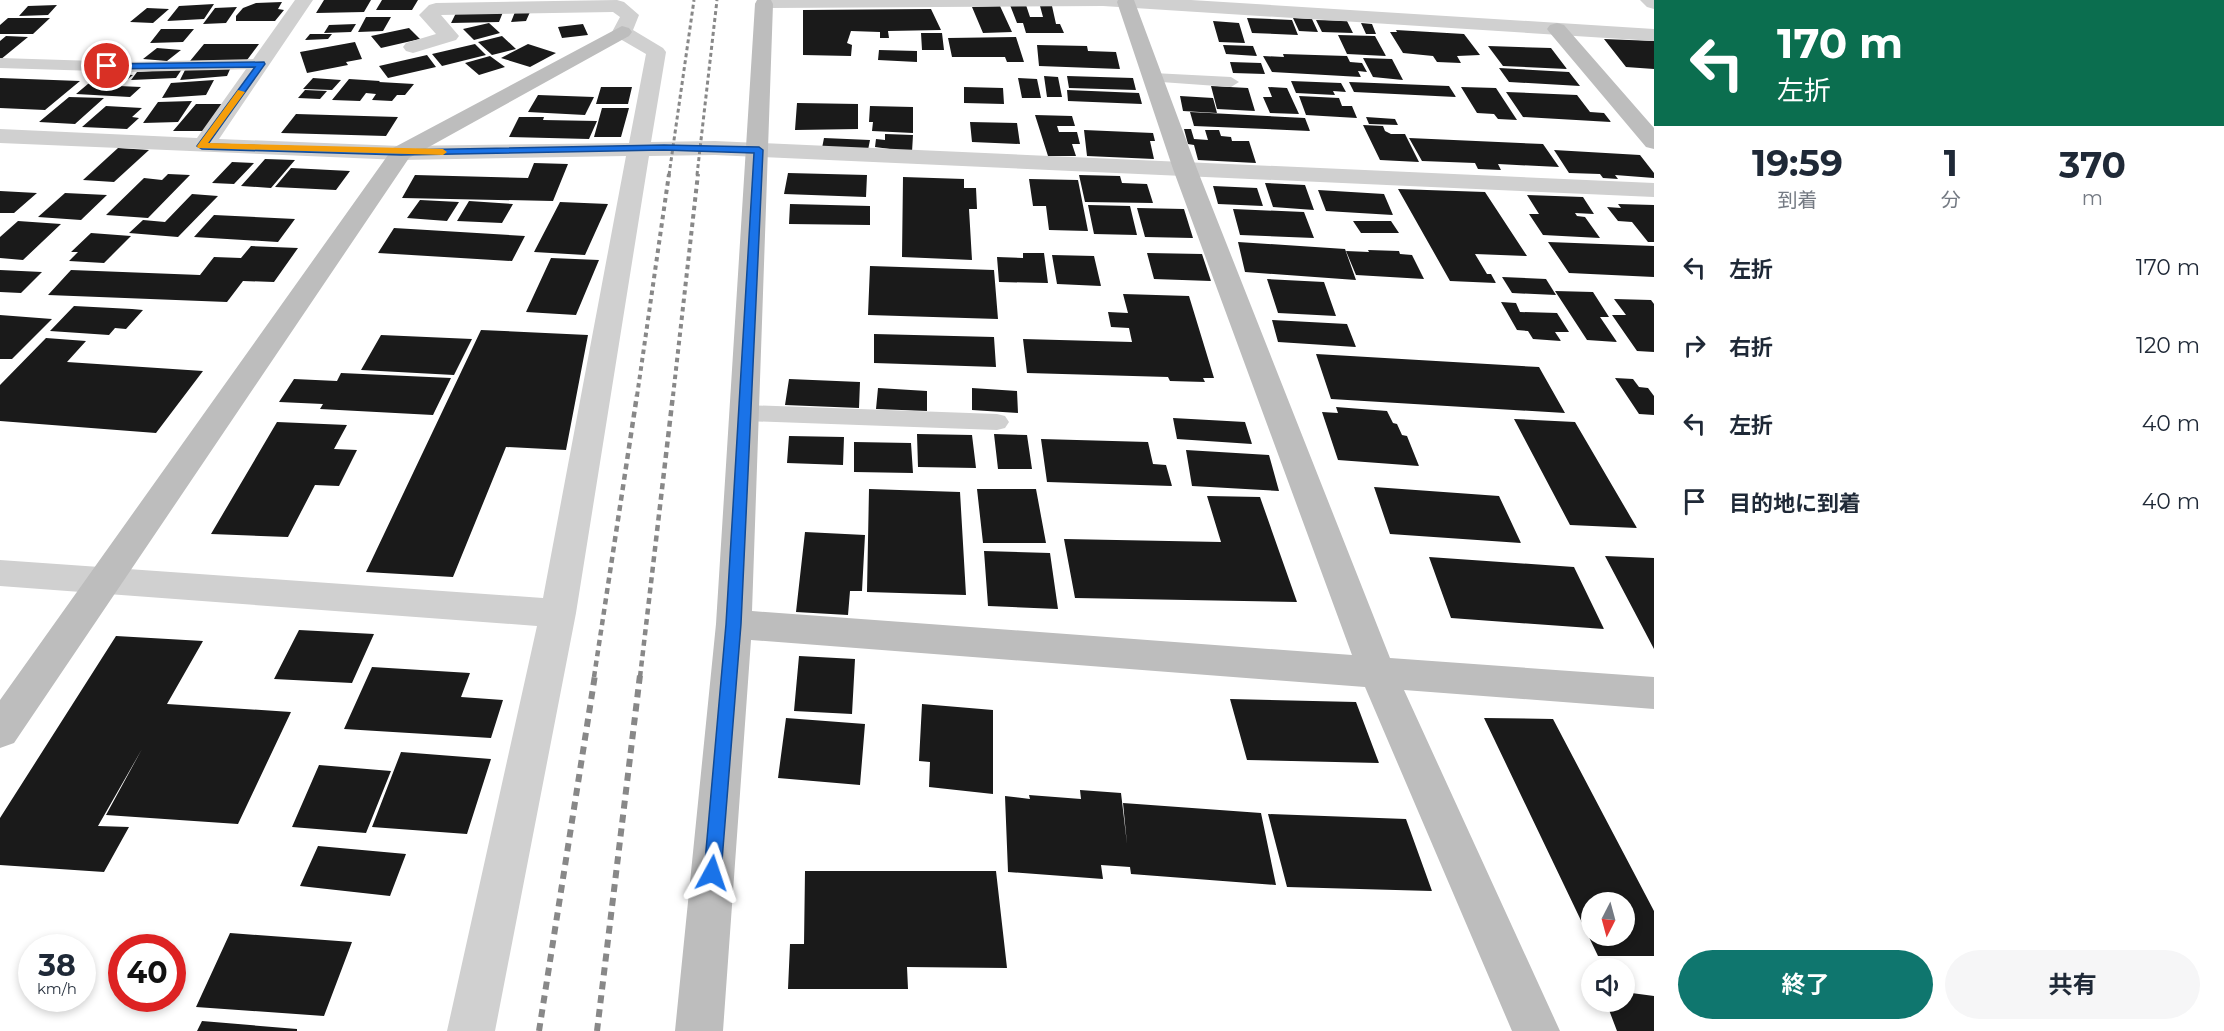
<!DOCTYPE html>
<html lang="ja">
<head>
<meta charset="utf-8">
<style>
	:root { --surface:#fff; --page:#f6f6f7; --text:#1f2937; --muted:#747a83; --accent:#0f766e }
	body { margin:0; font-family:Montserrat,"Noto Sans JP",sans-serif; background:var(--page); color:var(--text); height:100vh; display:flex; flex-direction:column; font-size:22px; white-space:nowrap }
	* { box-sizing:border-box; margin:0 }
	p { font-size:20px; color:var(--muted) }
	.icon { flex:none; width:33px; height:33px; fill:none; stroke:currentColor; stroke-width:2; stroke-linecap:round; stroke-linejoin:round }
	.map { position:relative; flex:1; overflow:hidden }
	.drawer { display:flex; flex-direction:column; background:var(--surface); width:570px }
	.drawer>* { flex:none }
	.banner { background:#0b6e4f; color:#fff; overflow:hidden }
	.needle { width:39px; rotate:186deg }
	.fabs { position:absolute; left:1581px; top:892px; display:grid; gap:12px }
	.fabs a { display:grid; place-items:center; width:54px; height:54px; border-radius:50%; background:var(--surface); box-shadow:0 3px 9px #0003; font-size:30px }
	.speed { position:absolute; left:18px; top:934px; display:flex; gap:12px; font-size:30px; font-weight:700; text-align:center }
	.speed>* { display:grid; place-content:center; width:78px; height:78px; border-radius:50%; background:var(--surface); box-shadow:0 3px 9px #0003; line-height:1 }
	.speed small { font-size:15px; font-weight:400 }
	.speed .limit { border:9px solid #d22; background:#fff; color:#111 }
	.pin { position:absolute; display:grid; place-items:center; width:51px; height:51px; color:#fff; margin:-26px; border:3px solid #fff; border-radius:50%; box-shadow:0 2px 6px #0007 }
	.me { position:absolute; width:66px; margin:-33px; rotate:5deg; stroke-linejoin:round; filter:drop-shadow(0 0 4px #0008) }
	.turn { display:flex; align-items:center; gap:21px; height:126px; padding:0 24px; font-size:27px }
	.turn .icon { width:78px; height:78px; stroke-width:2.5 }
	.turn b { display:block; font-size:42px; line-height:51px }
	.eta { display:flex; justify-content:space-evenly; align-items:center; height:102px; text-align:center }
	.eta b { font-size:36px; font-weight:700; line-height:42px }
	.button { display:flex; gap:12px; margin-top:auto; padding:12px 24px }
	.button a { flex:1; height:69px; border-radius:36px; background:var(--accent); color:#fff; font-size:24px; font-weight:700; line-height:69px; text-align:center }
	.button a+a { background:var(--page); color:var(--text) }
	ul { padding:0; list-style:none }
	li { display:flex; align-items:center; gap:18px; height:78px; padding:0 24px }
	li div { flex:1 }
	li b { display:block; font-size:22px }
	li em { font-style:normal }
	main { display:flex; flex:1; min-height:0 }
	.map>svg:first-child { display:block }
	.building { fill:#1a1a1a; fill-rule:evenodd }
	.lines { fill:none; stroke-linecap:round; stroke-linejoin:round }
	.lane { fill:#d0d0d0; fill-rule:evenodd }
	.street { fill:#d0d0d0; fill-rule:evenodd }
	.secondary { fill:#bdbdbd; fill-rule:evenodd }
	.rail-far3 { stroke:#888; stroke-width:3; stroke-dasharray:4 3; stroke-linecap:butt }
	.rail-far2 { stroke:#888; stroke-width:4; stroke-dasharray:4.5 4; stroke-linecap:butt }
	.rail-far1 { stroke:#888; stroke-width:4.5; stroke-dasharray:6 4.5; stroke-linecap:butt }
	.rail { stroke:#888; stroke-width:6; stroke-dasharray:8 6; stroke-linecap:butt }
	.route { fill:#1a73e8; stroke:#114b97; stroke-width:1.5 }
	.slow { fill:#f59e0b }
</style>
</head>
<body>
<main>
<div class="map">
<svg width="1654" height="1031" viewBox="0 0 1654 1031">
	<rect width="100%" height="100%" fill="#fff"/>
	<path class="building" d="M 324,0 L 371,0 L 364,12 L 316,13 Z
		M 382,0 L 418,0 L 412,10 L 376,10 Z
		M 282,2 L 278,9 L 284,10 L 275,21 L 236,21 L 236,16 L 243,8 L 256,3 Z
		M 214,4 L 204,19 L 167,21 L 179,6 Z
		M 57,5 L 48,15 L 19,16 L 28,6 Z
		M 1010,5 L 1026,5 L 1030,17 L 1043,17 L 1040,6 L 1052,6 L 1056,24 L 1060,24 L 1064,33 L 1026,33 L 1023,23 L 1017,23 Z
		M 1000,6 L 1012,32 L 983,33 L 972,7 Z
		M 237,7 L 226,23 L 203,24 L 215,8 Z
		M 147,8 L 169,9 L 153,23 L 130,22 Z
		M 931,9 L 941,30 L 888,31 L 889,38 L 880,38 L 880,32 L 851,31 L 847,43 L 852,45 L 851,56 L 803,55 L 803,10 Z
		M 503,12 L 499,22 L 451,23 L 456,13 Z
		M 515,12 L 530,12 L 526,21 L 511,22 Z
		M 366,17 L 391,17 L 383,31 L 358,32 Z
		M 8,18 L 50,18 L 33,34 L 0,34 L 0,25 Z
		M 1247,18 L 1292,20 L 1298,35 L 1252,33 Z
		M 1293,18 L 1312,19 L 1318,32 L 1299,31 Z
		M 1316,20 L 1347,21 L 1353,33 L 1322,32 Z
		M 1213,21 L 1239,23 L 1245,43 L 1219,42 Z
		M 489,23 L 500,33 L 474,40 L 463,29 Z
		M 1361,23 L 1372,24 L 1376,34 L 1366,34 Z
		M 356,24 L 351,32 L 324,33 L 329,25 Z
		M 583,24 L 588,35 L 562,38 L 558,27 Z
		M 409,28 L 420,39 L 381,48 L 371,36 Z
		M 161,29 L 194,29 L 183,42 L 150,43 Z
		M 1396,30 L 1464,34 L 1480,55 L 1457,56 L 1461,63 L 1437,62 L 1433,56 L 1403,53 L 1390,32 L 1397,32 Z
		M 921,33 L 942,33 L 944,50 L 922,50 Z
		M 310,34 L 332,34 L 328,39 L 305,40 Z
		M 1338,35 L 1375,36 L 1386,56 L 1347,54 Z
		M 6,36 L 28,37 L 0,60 L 0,41 Z
		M 502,36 L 516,49 L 492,55 L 478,42 Z
		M 1016,37 L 1024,62 L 1007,62 L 1005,57 L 952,57 L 948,38 Z
		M 1604,39 L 1654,41 L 1654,69 L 1626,67 Z
		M 355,42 L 362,59 L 346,62 L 348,65 L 307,73 L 300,52 Z
		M 204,44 L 259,44 L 247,60 L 190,61 Z
		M 475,44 L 486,55 L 442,66 L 432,54 Z
		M 528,44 L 556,53 L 530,67 L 501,58 Z
		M 1037,45 L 1087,46 L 1088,51 L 1116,52 L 1120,69 L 1039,66 Z
		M 1223,45 L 1253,46 L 1257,56 L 1226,54 Z
		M 1488,46 L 1551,48 L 1567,69 L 1503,66 Z
		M 157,48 L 181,50 L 167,61 L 143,59 Z
		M 879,50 L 917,51 L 917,62 L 878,60 Z
		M 1283,54 L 1347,56 L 1350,62 L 1362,63 L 1367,72 L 1358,71 L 1361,77 L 1272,72 L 1263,56 L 1284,57 Z
		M 427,55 L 436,67 L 388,78 L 379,66 Z
		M 490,56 L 505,67 L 479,75 L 465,63 Z
		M 1363,58 L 1392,59 L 1403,80 L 1373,77 Z
		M 1230,62 L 1261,63 L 1265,74 L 1233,73 Z
		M 231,67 L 227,76 L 180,80 L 185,70 Z
		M 1499,68 L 1569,72 L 1580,86 L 1509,82 Z
		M 182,69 L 176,78 L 131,80 L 137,72 Z
		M 101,73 L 133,75 L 119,86 L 141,87 L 130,97 L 76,94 Z
		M 1044,76 L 1058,77 L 1062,97 L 1047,97 Z
		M 1067,76 L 1133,78 L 1136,90 L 1069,88 Z
		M 0,78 L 80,81 L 45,110 L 0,108 Z
		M 313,78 L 341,80 L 332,90 L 303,89 Z
		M 1018,78 L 1037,79 L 1041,98 L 1022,98 Z
		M 349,79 L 380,81 L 379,82 L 414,84 L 405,95 L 397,95 L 392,101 L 372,100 L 376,94 L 366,93 L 360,101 L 332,100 Z
		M 214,80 L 206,95 L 162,98 L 171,83 Z
		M 1291,81 L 1341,83 L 1346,92 L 1333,91 L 1335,95 L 1296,93 Z
		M 1349,82 L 1449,86 L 1456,97 L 1354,92 Z
		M 1211,86 L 1248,88 L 1255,111 L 1217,109 Z
		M 601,87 L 632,87 L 628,104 L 596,104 Z
		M 964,87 L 1003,88 L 1004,104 L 964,103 Z
		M 1268,87 L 1287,88 L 1299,114 L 1270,113 L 1263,97 L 1272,97 Z
		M 1461,87 L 1496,88 L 1517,120 L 1498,119 L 1494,114 L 1477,113 Z
		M 305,90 L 327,91 L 320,99 L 298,98 Z
		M 1067,90 L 1139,93 L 1142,104 L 1068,101 Z
		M 1506,92 L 1577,95 L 1590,112 L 1604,113 L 1611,122 L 1523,117 Z
		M 538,95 L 594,97 L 585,115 L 528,112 Z
		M 1180,96 L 1213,98 L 1217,113 L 1183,111 Z
		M 1299,96 L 1339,98 L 1342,106 L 1352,106 L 1357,118 L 1306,115 Z
		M 69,97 L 104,98 L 75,124 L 39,122 Z
		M 192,101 L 178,122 L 143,123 L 158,102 Z
		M 797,103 L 858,104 L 858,129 L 795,130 Z
		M 196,104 L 228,104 L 206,131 L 173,131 Z
		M 106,106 L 142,108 L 132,117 L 139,118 L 127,129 L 82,127 Z
		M 870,106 L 913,107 L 913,133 L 872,131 L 873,122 L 869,122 Z
		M 602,108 L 629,108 L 621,137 L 594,137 Z
		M 1190,112 L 1305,118 L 1310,131 L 1194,126 Z
		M 296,114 L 398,117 L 386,136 L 281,133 Z
		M 1035,115 L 1072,116 L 1075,126 L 1057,126 L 1059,132 L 1077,132 L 1080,144 L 1072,144 L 1076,156 L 1048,156 Z
		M 519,117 L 544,117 L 543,120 L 597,121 L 589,139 L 509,137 Z
		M 1366,117 L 1395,119 L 1398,125 L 1369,124 Z
		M 970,122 L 1017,123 L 1020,144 L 972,142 Z
		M 1363,125 L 1383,126 L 1385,131 L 1391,134 L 1405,134 L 1419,162 L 1380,160 Z
		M 1184,129 L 1191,129 L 1194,139 L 1208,140 L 1205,130 L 1219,130 L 1221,136 L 1231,137 L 1232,141 L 1249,141 L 1256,163 L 1198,160 L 1194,145 L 1188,144 Z
		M 1084,130 L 1153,133 L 1155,141 L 1150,141 L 1154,159 L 1087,156 Z
		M 885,134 L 913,135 L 912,152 L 875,147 L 876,139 L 885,140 Z
		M 824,138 L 870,140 L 868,150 L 822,148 Z
		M 1409,138 L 1543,144 L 1559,167 L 1498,164 L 1501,170 L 1478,169 L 1475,163 L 1422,161 Z
		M 118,148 L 149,150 L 114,182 L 83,180 Z
		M 1554,150 L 1640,155 L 1654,173 L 1654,178 L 1615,175 L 1618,179 L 1603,178 L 1600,174 L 1569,173 Z
		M 265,159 L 295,160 L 271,188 L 241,186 Z
		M 232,162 L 254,163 L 234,184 L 212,183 Z
		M 534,163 L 568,164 L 553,201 L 402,198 L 415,175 L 528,178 Z
		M 291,168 L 350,171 L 336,190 L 275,187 Z
		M 788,173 L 867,175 L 866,197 L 784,194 Z
		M 168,174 L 190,175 L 148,218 L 106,215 L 144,178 L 162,180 Z
		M 1079,175 L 1120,176 L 1122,183 L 1147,184 L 1153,203 L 1085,202 Z
		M 903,177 L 964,179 L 964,188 L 976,188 L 977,209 L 969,209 L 972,260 L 902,257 Z
		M 1029,179 L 1078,180 L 1088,231 L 1049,230 L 1046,206 L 1033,206 Z
		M 1265,183 L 1305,185 L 1314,210 L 1273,207 Z
		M 1213,186 L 1257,188 L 1263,206 L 1218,204 Z
		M 1398,189 L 1485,192 L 1527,256 L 1475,254 L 1487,274 L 1491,274 L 1496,283 L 1450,281 Z
		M 1318,190 L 1384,194 L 1393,215 L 1326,211 Z
		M 0,191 L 37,193 L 14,213 L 0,213 Z
		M 65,193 L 107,195 L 81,220 L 38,217 Z
		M 192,194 L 218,196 L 178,237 L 129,233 L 143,220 L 165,222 Z
		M 1527,195 L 1583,197 L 1594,214 L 1575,213 L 1577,216 L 1585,217 L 1600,238 L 1543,235 L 1529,214 L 1539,214 Z
		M 420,200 L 459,202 L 447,221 L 407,218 Z
		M 469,201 L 513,204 L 502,223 L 457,221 Z
		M 560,202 L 608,204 L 585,255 L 534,252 Z
		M 790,204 L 870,206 L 870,225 L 789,224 Z
		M 1618,204 L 1654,205 L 1654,242 L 1648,242 L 1632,222 L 1618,221 L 1607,207 L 1621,208 Z
		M 1088,205 L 1130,206 L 1137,235 L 1094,234 Z
		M 1137,208 L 1184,209 L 1193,238 L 1145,237 Z
		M 1233,209 L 1304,212 L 1314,238 L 1240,235 Z
		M 214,215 L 295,219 L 278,242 L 194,237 Z
		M 18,221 L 61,224 L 23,260 L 0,258 L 0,237 Z
		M 1353,221 L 1391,221 L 1399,233 L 1361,233 Z
		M 394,228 L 525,236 L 512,261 L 378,253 Z
		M 91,233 L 131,236 L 104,263 L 69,261 L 78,252 L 71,252 Z
		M 1238,242 L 1345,249 L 1356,280 L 1245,272 Z
		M 1548,242 L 1654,246 L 1654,277 L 1569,273 Z
		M 251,246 L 298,248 L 274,282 L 243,281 L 227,302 L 48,295 L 71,270 L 200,275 L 214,257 L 241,258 Z
		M 1368,250 L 1399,251 L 1400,254 L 1412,255 L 1424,279 L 1356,275 L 1346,251 L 1369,252 Z
		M 1023,253 L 1044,253 L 1048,283 L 999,282 L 997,257 L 1023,258 Z
		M 1147,253 L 1202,254 L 1211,281 L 1154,279 Z
		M 1052,255 L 1094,256 L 1101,286 L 1057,284 Z
		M 551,258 L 599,260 L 576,315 L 526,312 Z
		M 870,266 L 994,270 L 998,319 L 868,315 Z
		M 0,270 L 42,272 L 21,293 L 0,292 Z
		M 1502,277 L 1546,279 L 1556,295 L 1512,293 Z
		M 1267,279 L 1324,282 L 1336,316 L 1278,313 Z
		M 1555,291 L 1593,292 L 1609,317 L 1600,317 L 1617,342 L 1587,340 Z
		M 1123,294 L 1189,296 L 1214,378 L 1203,378 L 1205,382 L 1170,381 L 1168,377 L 1027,373 L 1023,339 L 1132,342 L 1129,328 L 1111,327 L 1108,312 L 1128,313 Z
		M 1614,299 L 1651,300 L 1654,304 L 1654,352 L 1637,351 L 1612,315 L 1626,315 Z
		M 1501,302 L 1516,303 L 1520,312 L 1557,313 L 1569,332 L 1555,332 L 1561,341 L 1533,339 L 1528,331 L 1517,330 Z
		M 74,306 L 132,309 L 143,310 L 126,329 L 115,328 L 109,335 L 50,331 Z
		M 0,315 L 52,319 L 12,359 L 0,359 Z
		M 1272,320 L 1347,324 L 1356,347 L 1278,342 Z
		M 481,330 L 588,335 L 566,450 L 506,447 L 453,577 L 366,572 Z
		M 874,334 L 994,337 L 996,367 L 874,363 Z
		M 381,335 L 472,339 L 454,375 L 361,370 Z
		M 46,338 L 86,341 L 67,362 L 203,371 L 156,433 L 0,421 L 0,385 Z
		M 1316,354 L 1539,367 L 1565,413 L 1331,399 Z
		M 341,373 L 451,378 L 433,415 L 320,409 L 323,404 L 279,402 L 294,379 L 337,381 Z
		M 1615,378 L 1633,379 L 1639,387 L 1648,388 L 1654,396 L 1654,415 L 1639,414 Z
		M 789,379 L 860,382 L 859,408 L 785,405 Z
		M 878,388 L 927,391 L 927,411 L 876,409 Z
		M 972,388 L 1017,391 L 1018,413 L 972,410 Z
		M 1336,407 L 1387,411 L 1393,423 L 1397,424 L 1402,435 L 1407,436 L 1419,466 L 1338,460 L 1322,412 L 1338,413 Z
		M 1173,418 L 1245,422 L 1252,444 L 1177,439 Z
		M 1514,419 L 1575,422 L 1637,528 L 1570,525 Z
		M 277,422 L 347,425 L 334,449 L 357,450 L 339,486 L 315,485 L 288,537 L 211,534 Z
		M 917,434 L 972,435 L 976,468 L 918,467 Z
		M 994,434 L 1027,435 L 1032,469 L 998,469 Z
		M 789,436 L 844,437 L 843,465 L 787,463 Z
		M 1041,439 L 1148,442 L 1153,464 L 1166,465 L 1172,486 L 1047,482 Z
		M 854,442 L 911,443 L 913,473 L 854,472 Z
		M 1186,450 L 1269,455 L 1279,491 L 1192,486 Z
		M 1374,487 L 1499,496 L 1521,543 L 1390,534 Z
		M 869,489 L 960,492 L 966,595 L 867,592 Z
		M 977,489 L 1036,489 L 1046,543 L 983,543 Z
		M 1207,496 L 1260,497 L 1297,602 L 1075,598 L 1064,539 L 1221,542 Z
		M 805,532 L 865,535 L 862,591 L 850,591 L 848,615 L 796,612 Z
		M 984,551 L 1050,553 L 1058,609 L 988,606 Z
		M 1605,556 L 1654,558 L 1654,649 Z
		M 1429,557 L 1574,567 L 1604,629 L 1451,618 Z
		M 299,630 L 374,634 L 352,683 L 274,679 Z
		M 116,636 L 203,641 L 167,704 L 291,712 L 238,824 L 106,815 L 142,749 L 98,826 L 129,827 L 104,872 L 0,865 L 0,818 Z
		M 799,656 L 855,659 L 852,714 L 794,711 Z
		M 372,667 L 470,673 L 461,697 L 503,700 L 491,738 L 344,729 Z
		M 1230,699 L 1356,702 L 1379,763 L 1247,760 Z
		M 922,704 L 993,710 L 993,794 L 929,787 L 930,762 L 919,761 Z
		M 786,718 L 865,724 L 860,785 L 778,778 Z
		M 1484,718 L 1553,719 L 1654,911 L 1654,956 L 1598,956 ZM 1592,903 L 1624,903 L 1624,936 L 1592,936 Z
		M 401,752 L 491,759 L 467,834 L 372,827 Z
		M 319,765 L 391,771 L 366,833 L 292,827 Z
		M 1080,790 L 1121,793 L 1127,844 L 1123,803 L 1261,813 L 1276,885 L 1131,874 L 1130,867 L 1101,865 L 1103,879 L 1008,872 L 1005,796 L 1030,799 L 1029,795 L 1081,799 Z
		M 1268,814 L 1406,819 L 1432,891 L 1287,887 Z
		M 318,846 L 406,854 L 390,896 L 300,886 Z
		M 805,871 L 996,871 L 1007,968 L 907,967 L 908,989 L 788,989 L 790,944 L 804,944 Z
		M 230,933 L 352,942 L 324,1016 L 196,1007 Z
		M 1624,992 L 1654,996 L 1654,1031 L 1617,1031 L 1606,1002 L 1624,1002 Z
		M 202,1021 L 297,1029 L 297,1031 L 197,1031 Z"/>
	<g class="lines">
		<path class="lane" d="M 0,58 L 128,62 L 261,59 L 269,64 L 261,69 L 128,72 L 0,68 Z
			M 1153,73 L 1231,77 L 1239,82 L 1231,87 L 1147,81 L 1145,78 Z
			M 745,405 L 997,414 L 1005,416 L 1009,422 L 1005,428 L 997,430 L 745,421 L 737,418 L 733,413 L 737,408 Z"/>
		<path class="street" d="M 295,0 L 313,0 L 219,139 L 401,146 L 629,143 L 646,54 L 615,36 L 612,32 L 620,17 L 613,12 L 441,15 L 459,36 L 456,40 L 413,53 L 406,51 L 403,47 L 406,43 L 436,34 L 419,15 L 429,5 L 436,3 L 617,0 L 624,2 L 639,15 L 633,30 L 663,48 L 666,52 L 651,142 L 715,141 L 1654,183 L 1654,197 L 715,155 L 649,156 L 576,613 L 495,1031 L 447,1031 L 537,626 L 0,586 L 0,560 L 543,598 L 626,156 L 401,160 L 0,143 L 0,129 L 197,138 Z
			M 758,0 L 1191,0 L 1654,29 L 1654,41 L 1103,6 L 772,8 L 764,10 L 757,8 L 755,4 Z
			M 1640,0 L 1654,0 L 1654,9 L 1647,7 Z"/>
		<path class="secondary" d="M 757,0 L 771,0 L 773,4 L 752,611 L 1352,655 L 1173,169 L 1117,2 L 1118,0 L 1134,0 L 1197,169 L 1390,658 L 1654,677 L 1654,709 L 1404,690 L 1560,1031 L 1512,1031 L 1365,687 L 751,640 L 723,1031 L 675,1031 L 716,624 L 755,4 Z
			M 1557,23 L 1564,25 L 1654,128 L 1654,149 L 1646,147 L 1550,33 L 1547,29 L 1550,25 Z
			M 622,26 L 629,28 L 632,32 L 629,36 L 409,158 L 14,743 L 0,748 L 0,700 L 393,148 Z"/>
		<path class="rail-far3" d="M 669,175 L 694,0
			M 697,175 L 717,0"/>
		<path class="rail-far2" d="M 637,396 L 669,174
			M 673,396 L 698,174"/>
		<path class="rail-far1" d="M 594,677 L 637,395
			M 640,677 L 673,395"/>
		<path class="rail" d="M 539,1031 L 595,675
			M 597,1031 L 640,675"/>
	</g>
	<path class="route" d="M 264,62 L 265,64 L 208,144 L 401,150 L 664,145 L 759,147 L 763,150 L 741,624 L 721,873 L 719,879 L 712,881 L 706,879 L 704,873 L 726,624 L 754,153 L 664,150 L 401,155 L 202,149 L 197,146 L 255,67 L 107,69 L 102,66 L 107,64 Z"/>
	<path class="slow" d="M 238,90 L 245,92 L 208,143 L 443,149 L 447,152 L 443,155 L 198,148 L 197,146 Z"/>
</svg>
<div class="fabs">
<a><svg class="needle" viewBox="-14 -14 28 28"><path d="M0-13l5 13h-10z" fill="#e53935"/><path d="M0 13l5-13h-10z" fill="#747a83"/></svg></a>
<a><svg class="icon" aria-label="sound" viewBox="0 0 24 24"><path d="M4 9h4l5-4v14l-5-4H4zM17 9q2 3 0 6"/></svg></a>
</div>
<div class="speed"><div>38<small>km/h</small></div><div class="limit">40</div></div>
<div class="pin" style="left:107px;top:66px;background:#d93025"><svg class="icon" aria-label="arrive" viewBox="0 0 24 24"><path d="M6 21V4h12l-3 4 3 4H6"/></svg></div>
<svg class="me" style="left:712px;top:873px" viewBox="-20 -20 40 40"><path d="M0-17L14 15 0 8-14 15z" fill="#1a73e8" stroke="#fff" stroke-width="4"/></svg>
</div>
<section class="drawer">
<div class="banner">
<div class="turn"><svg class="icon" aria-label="left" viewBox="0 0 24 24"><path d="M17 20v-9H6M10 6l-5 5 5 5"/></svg><div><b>170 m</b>左折</div></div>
</div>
<div class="eta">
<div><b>19:59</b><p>到着</p></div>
<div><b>1</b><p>分</p></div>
<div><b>370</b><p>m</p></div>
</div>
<ul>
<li><svg class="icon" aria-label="left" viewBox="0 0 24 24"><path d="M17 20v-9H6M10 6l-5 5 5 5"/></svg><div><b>左折</b></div><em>170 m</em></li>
<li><svg class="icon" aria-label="right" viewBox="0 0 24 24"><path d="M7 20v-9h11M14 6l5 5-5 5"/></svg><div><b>右折</b></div><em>120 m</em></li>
<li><svg class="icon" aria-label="left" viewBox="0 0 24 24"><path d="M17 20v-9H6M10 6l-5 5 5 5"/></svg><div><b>左折</b></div><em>40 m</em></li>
<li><svg class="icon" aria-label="arrive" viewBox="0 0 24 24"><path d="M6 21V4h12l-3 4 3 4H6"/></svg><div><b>目的地に到着</b></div><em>40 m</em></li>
</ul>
<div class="button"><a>終了</a><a>共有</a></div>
</section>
</main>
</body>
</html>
